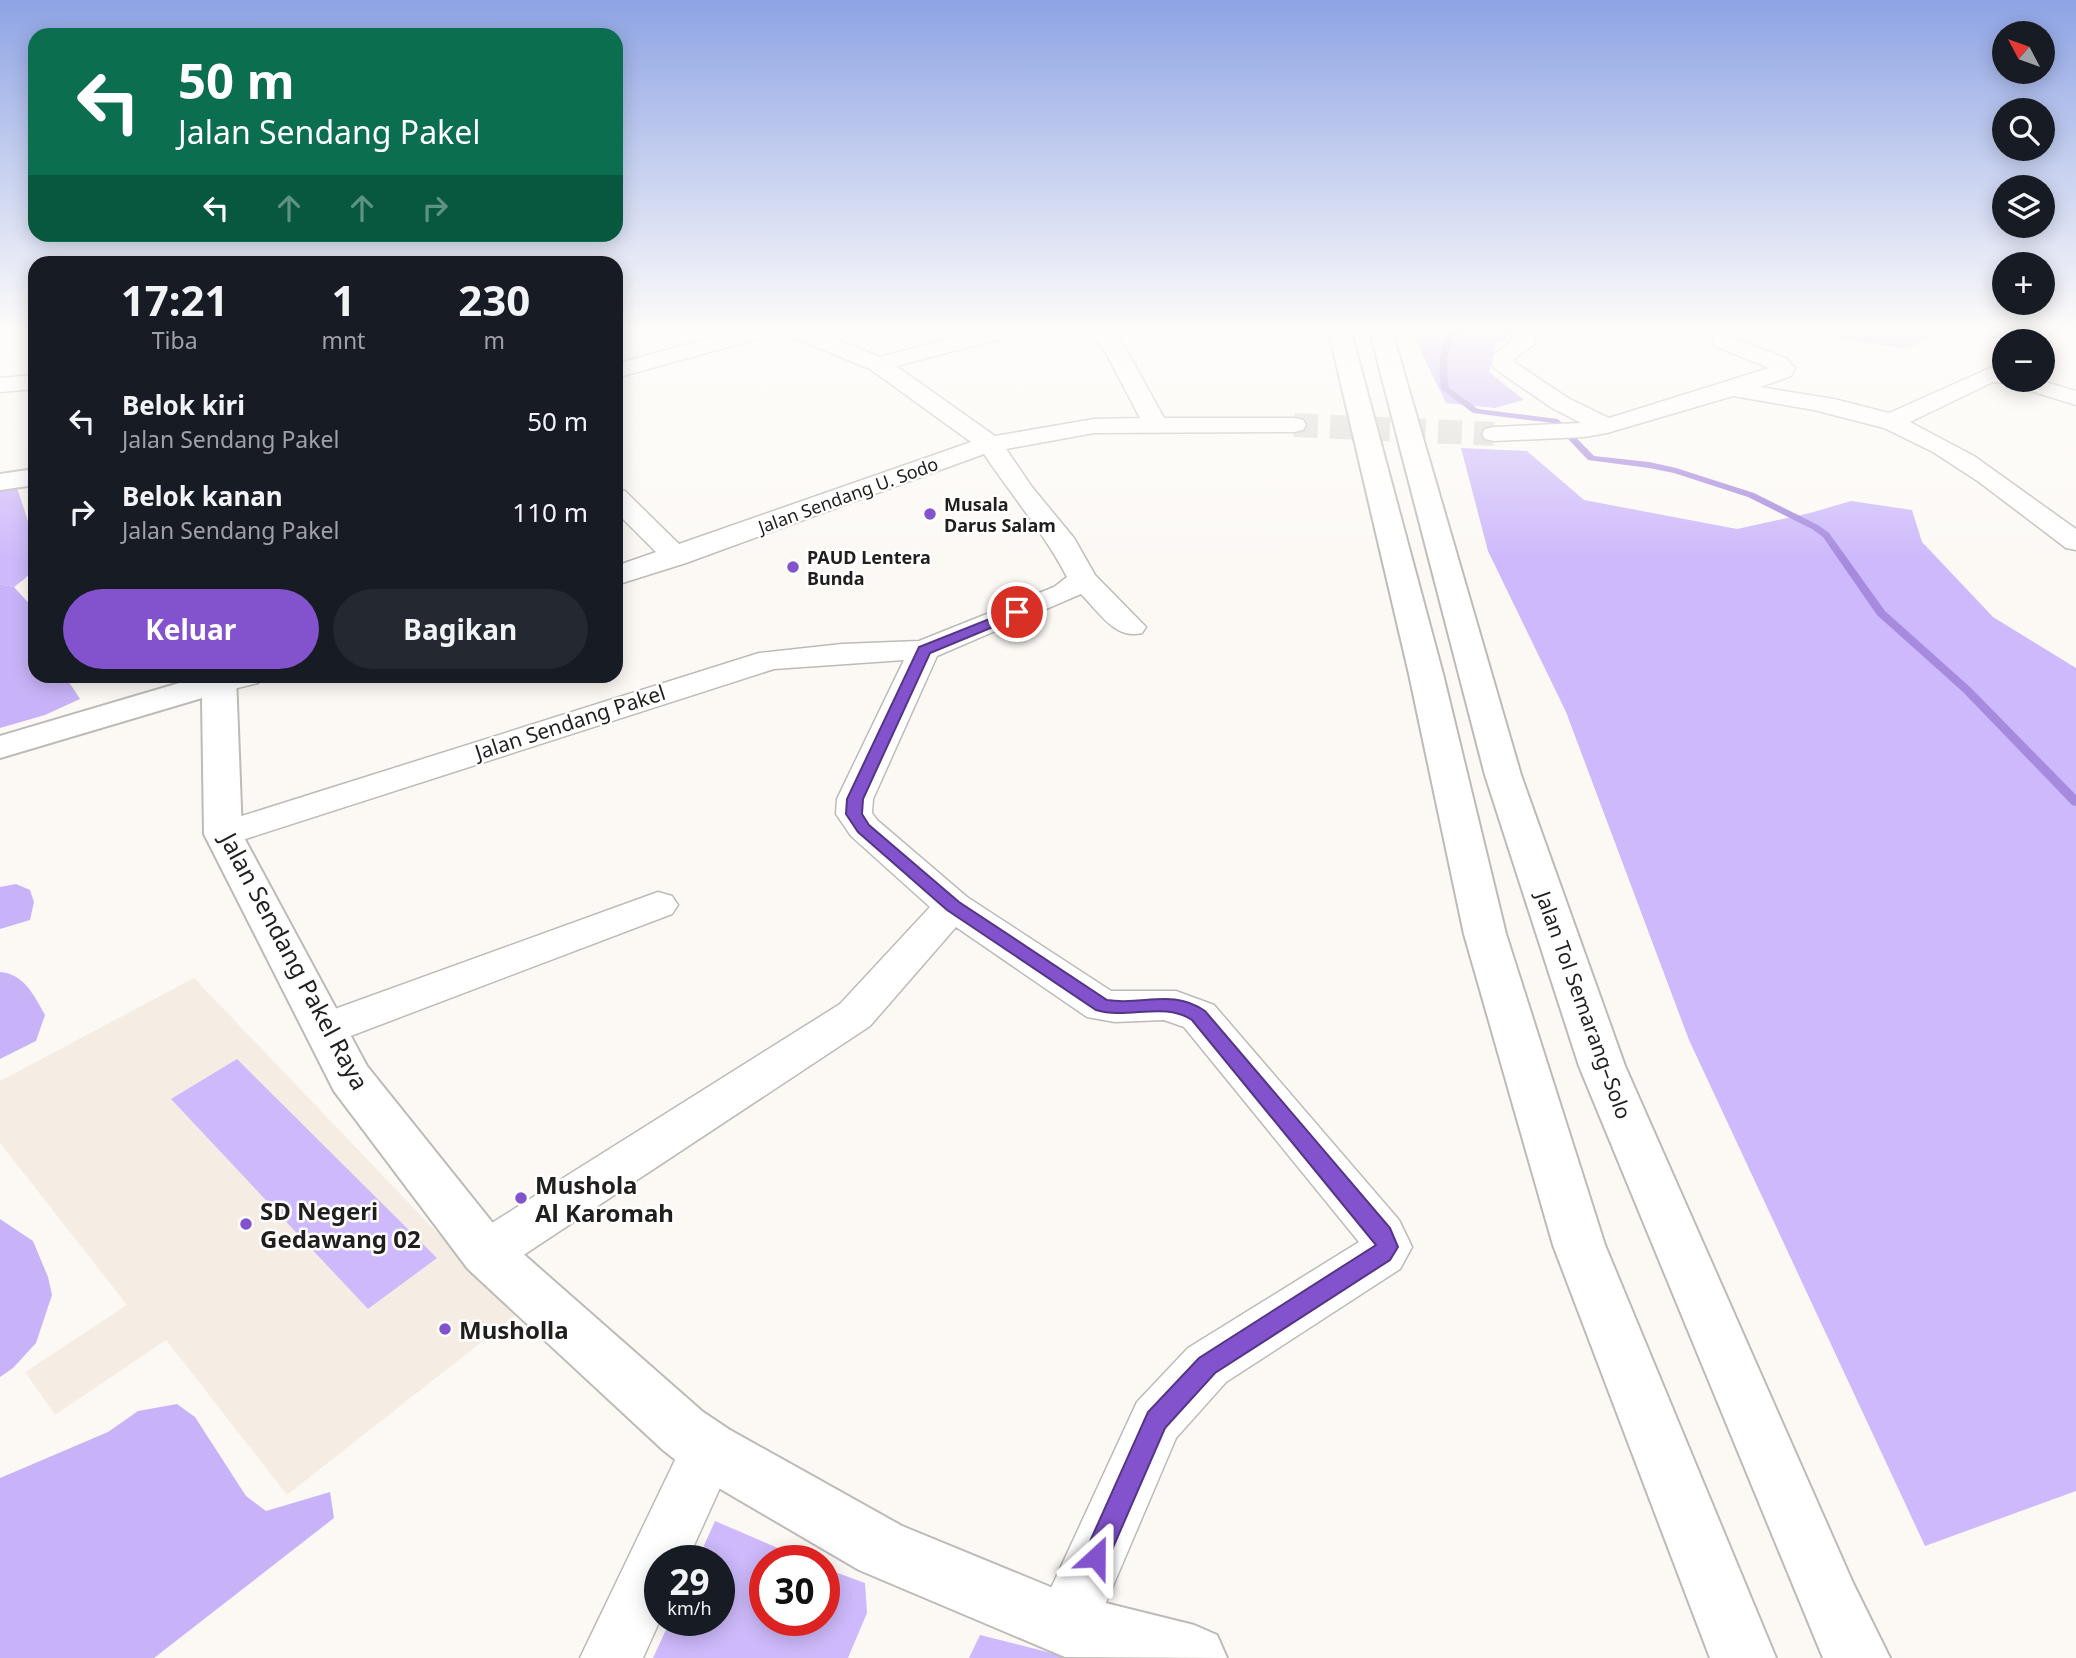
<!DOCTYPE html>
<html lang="id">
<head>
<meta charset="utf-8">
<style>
	:root { --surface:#171b24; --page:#242831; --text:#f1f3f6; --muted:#9ea1a6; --accent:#8253cc }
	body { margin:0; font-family:"Noto Sans",sans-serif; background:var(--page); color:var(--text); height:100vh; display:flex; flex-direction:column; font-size:26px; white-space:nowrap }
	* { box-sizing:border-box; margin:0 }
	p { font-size:23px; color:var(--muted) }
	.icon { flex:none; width:38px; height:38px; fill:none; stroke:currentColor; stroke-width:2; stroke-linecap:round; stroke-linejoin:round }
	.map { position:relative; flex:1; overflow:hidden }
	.sheet { position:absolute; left:28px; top:256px; width:595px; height:427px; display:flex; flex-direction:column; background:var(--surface); border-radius:21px; box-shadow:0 4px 18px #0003 }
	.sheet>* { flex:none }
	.hud { position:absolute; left:28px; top:28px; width:595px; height:214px; border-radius:21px; box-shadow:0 4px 18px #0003; background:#0b6e4f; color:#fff; overflow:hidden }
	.needle { width:46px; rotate:311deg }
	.tools { position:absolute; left:1992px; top:21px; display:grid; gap:14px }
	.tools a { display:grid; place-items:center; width:63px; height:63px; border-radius:50%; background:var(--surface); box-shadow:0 4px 18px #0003; font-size:35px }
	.speed { position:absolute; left:644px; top:1545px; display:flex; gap:14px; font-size:35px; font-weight:700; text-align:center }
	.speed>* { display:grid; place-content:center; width:91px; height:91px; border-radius:50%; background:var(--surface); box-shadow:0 4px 18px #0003; line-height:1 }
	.speed small { font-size:18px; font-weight:400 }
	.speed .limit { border:10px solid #d22; background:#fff; color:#111 }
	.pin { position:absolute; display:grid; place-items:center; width:60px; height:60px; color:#fff; margin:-30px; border:4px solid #fff; border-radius:50%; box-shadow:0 2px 7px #0007 }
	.me { position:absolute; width:77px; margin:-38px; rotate:24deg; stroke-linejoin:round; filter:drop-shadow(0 0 5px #0008) }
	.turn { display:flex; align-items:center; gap:24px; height:147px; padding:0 35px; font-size:32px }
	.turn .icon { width:91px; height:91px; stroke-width:2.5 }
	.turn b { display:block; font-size:49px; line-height:60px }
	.lanes { display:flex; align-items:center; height:66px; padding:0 35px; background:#0003; justify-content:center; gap:35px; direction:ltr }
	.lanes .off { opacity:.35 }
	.eta { display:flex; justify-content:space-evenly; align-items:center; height:119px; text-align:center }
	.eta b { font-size:42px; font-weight:700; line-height:49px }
	.cta { display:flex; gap:14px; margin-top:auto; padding:14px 35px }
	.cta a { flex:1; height:80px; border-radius:42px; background:var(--accent); color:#fff; font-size:28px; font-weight:700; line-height:80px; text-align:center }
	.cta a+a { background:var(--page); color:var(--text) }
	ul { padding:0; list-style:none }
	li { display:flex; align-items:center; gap:21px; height:91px; padding:0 35px }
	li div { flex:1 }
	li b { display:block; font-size:26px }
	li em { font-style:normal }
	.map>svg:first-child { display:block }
	.built { fill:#f5ede3 }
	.green { fill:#cdb9fb }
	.forest { fill:#c8b3f8 }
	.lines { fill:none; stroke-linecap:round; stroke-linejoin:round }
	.stream { fill:#a68ade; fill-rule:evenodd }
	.minor-tunnel { stroke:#dbd8d5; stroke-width:24; stroke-dasharray:24 12; stroke-linecap:butt }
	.minor-casing { stroke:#bdbbb7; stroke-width:3 }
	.tertiary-casing { stroke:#bdbbb7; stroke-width:4 }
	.motorway-casing { stroke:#bdbbb7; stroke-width:4 }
	.minor { fill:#fff; fill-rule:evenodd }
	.tertiary { fill:#fff; fill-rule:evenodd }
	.motorway { fill:#fff; fill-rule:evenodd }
	.route { fill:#8253cc; stroke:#543685; stroke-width:2 }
	.poi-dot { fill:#8253cc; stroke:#fff; stroke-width:2.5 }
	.labels { text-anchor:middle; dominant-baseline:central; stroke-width:5; stroke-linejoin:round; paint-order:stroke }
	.far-street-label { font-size:18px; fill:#201f1d; stroke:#fff }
	.far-poi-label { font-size:18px; font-weight:bold; fill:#201f1d; stroke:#fff; text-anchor:start }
	.street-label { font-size:21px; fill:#201f1d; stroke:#fff }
	.near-street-label { font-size:24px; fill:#201f1d; stroke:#fff }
	.near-poi-label { font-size:24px; font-weight:bold; fill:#201f1d; stroke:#fff; text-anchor:start }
</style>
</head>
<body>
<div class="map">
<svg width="2076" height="1658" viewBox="0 0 2076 1658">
	<rect width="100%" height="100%" fill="#fcf9f5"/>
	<path class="built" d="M 194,978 L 516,1315 L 287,1495 L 166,1340 L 55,1415 L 25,1372 L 127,1305 L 0,1143 L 0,1081 Z"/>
	<path class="green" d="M 1461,448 L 1527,451 L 1584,500 L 1737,529 L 1810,513 L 1851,501 L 1912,510 L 1922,542 L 1993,617 L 2076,668 L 2076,1491 L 1925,1546 L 1689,1040 L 1566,712 L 1488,551 Z
		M 16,485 C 22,504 43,556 31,572 C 27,578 19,583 14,587 L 0,584 L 0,488 Z
		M 237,1059 L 437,1258 L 368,1309 L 171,1099 Z
		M 715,1521 L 808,1561 L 765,1561 L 765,1620 L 824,1620 L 824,1568 L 865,1583 L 867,1613 L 848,1658 L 653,1658 L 670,1621 L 719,1620 L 719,1561 L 697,1561 Z
		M 980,1635 L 1071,1658 L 969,1658 Z"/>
	<path class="forest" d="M 1410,328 L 1543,328 L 1496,342 L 1489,372 L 1524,400 L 1495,408 L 1446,403 Z
		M 1838,328 L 1948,328 L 1907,349 L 1836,338 Z
		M 0,584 L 14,587 L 35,610 L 35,676 L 65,676 L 80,699 L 45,715 L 0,728 Z
		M 16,884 L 30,890 L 34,902 L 30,920 L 0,929 L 0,887 Z
		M 0,972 C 24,974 34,995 45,1015 L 36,1041 L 0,1059 Z
		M 0,1219 L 33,1241 L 48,1277 L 52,1295 L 36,1343 L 13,1368 L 0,1377 Z
		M 177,1404 L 195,1417 L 246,1496 L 266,1511 L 330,1492 L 334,1518 L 154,1658 L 0,1658 L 0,1478 L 108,1432 L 138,1411 Z"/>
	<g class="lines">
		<path class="stream" d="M 1455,328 L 1462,328 C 1444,349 1446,362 1449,388 L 1478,409 L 1558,419 L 1594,456 L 1649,462 L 1676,468 L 1754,493 L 1818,525 L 1829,533 L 1885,611 L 1971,688 L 2076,795 L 2076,806 L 2072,805 L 1963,692 L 1877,615 L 1823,537 L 1812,529 L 1748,497 L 1674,473 L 1649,468 L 1588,460 L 1553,423 L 1473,413 L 1441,389 C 1439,366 1437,346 1455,328 Z"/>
		<path class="minor-tunnel" d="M 1294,425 L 1494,434"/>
		<defs>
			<path id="minor" d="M 745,328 L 809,328 L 880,357 L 990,328 L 1026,328 L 1024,333 L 896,366 L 995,436 L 1094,419 L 1140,418 L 1105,351 L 1088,328 L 1110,328 L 1126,349 L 1164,418 L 1294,418 L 1303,420 L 1306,425 L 1303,430 L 1294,432 L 1094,433 L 1006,449 L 1032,487 L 1074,538 L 1095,575 L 1146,627 L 1142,633 C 1115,640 1098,611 1081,594 L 937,656 L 873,799 L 872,813 L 877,820 L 967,897 L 1111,991 L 1176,991 L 1214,1005 L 1399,1220 L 1412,1247 L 1400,1269 L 1226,1382 L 1176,1438 L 1087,1647 L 1065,1656 L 1043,1647 L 1034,1625 L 1137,1402 L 1188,1348 L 1359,1242 L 1184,1027 L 1164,1020 L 1115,1022 L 1087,1017 L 956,927 L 870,1026 L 504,1268 L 486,1274 L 468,1268 L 461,1253 L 468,1238 L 840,1004 L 930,907 L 851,836 L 836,814 L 837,799 L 904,660 L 774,669 L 236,842 L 223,846 L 210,842 L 205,834 L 210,826 L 759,653 L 842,644 L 919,641 L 1054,587 L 1067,577 C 1044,533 1012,496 984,454 L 686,563 L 616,585 L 616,566 L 656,552 L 616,512 L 616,489 L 625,491 L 679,544 L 971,442 L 870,369 L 782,333 L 780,329 L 778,333 L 616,378 L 616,364 Z
				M 1512,328 L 1534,328 L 1534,344 L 1515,358 L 1514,362 L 1568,398 L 1609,418 L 1769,368 L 1715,346 L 1712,341 L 1715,336 L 1723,334 L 1787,359 L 1795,368 L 1791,376 L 1760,387 L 1834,399 L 1889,413 L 1990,368 L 2004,369 L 2004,380 L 2039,380 L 2076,391 L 2076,405 L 2005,383 L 1993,382 L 1910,422 L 1974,456 L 2076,529 L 2076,550 L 2066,548 L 1979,482 L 1933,452 L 1884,428 L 1814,410 L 1733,396 L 1607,433 L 1584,437 L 1494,441 L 1485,439 L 1482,434 L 1485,429 L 1494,427 L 1581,423 L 1552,408 L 1495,369 L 1492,364 L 1493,355 L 1512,341 Z
				M 35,375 L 35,389 L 0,392 L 0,378 Z
				M 206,676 L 263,676 L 258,683 L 217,693 L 206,690 L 201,683 Z
				M 658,892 L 672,896 L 678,905 L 672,914 L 340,1040 L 325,1045 L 310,1040 L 304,1029 L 310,1018 Z
				M 709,1423 L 729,1431 L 737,1450 L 687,1561 L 660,1561 L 660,1620 L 643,1658 L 580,1658 L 689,1431 Z"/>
			<path id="tertiary" d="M 35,469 L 35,485 L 0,490 L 0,474 Z
				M 203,676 L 236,676 L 242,834 L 367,1066 L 504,1237 L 703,1412 L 730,1430 L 902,1526 L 1065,1593 L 1194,1625 L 1217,1635 L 1227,1658 L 1065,1657 L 859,1570 L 688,1470 L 663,1450 L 468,1269 L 334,1091 L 204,834 L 202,698 L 0,758 L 0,736 Z"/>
			<path id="motorway" d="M 1328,328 L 1350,328 L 1443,674 L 1506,934 L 1605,1245 L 1776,1658 L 1710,1658 L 1553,1245 L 1464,934 L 1409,674 Z
				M 1369,328 L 1391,328 L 1521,775 L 1625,1066 L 1853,1583 L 1890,1658 L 1823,1658 L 1579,1066 L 1485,775 Z"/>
		</defs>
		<use href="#minor" class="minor-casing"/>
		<use href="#tertiary" class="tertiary-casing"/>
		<use href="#motorway" class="motorway-casing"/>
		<use href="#minor" class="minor"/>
		<use href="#tertiary" class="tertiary"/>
		<use href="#motorway" class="motorway"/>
	</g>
	<linearGradient id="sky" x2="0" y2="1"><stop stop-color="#8da3e4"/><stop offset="0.59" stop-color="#fefcfa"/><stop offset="1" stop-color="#fefcfa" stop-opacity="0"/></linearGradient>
	<rect width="2076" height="560" fill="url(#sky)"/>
	<path class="route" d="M 1017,608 L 1024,612 L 1022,615 L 930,653 L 863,799 L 862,814 L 869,825 L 959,902 L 1107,1000 C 1143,1006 1172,988 1205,1011 L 1390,1228 L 1398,1247 L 1390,1260 L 1215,1373 L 1165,1428 L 1105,1566 L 1096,1569 L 1087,1566 L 1083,1557 L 1148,1412 L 1199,1358 L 1376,1245 L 1192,1020 C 1164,1001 1128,1020 1096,1010 L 947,910 L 858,832 L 846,814 L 847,799 L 919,647 Z"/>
	<g class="poi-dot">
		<circle cx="930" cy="514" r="7"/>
		<circle cx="793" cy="567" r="7"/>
		<circle cx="521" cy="1198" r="7"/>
		<circle cx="246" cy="1224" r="7"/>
		<circle cx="445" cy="1329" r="7"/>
	</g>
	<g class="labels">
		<g class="far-street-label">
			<text transform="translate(848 495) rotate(-20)">Jalan Sendang U. Sodo</text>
		</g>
		<g class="far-poi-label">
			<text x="944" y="504">Musala<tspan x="944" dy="21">Darus Salam</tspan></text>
			<text x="807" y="557">PAUD Lentera<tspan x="807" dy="21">Bunda</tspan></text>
		</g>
		<g class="street-label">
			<text transform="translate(570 722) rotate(-18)">Jalan Sendang Pakel</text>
			<text transform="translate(1584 1005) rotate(70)">Jalan Tol Semarang–Solo</text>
		</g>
		<g class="near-street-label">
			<text transform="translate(295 961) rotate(62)">Jalan Sendang Pakel Raya</text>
		</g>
		<g class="near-poi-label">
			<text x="535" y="1184">Mushola<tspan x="535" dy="28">Al Karomah</tspan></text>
			<text x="260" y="1210">SD Negeri<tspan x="260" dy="28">Gedawang 02</tspan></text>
			<text x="459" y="1329">Musholla</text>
		</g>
	</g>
</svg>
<div class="tools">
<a><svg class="needle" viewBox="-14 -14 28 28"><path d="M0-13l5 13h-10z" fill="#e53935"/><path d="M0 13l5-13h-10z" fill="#9ea1a6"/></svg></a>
<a><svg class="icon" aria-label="search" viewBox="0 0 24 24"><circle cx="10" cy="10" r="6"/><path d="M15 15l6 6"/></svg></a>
<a><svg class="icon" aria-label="layers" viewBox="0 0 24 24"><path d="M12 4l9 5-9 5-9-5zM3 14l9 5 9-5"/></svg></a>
<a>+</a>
<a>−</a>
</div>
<div class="speed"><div>29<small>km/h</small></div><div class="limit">30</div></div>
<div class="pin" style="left:1017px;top:612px;background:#d93025"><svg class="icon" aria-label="arrive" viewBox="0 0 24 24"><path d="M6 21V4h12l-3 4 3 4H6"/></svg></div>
<svg class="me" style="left:1096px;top:1557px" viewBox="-20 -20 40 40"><path d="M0-17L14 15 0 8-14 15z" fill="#8253cc" stroke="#fff" stroke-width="4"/></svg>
<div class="hud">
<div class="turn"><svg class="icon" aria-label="left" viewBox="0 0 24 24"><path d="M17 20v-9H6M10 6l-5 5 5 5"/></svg><div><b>50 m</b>Jalan Sendang Pakel</div></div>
<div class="lanes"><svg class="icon" aria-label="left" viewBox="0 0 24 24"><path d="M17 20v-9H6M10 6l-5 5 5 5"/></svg><svg class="icon off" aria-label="ahead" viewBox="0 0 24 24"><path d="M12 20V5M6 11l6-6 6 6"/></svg><svg class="icon off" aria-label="ahead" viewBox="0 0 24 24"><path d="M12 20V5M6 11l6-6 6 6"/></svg><svg class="icon off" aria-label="right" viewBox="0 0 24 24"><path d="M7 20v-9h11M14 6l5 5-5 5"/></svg></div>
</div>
<section class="sheet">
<div class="eta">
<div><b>17:21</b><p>Tiba</p></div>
<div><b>1</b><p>mnt</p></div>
<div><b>230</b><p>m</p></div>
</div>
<ul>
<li><svg class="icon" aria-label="left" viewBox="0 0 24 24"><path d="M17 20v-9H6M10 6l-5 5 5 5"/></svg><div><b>Belok kiri</b><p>Jalan Sendang Pakel</p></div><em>50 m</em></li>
<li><svg class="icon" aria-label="right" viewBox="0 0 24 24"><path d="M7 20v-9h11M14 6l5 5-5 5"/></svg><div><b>Belok kanan</b><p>Jalan Sendang Pakel</p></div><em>110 m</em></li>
</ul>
<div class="cta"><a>Keluar</a><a>Bagikan</a></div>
</section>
</div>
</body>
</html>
